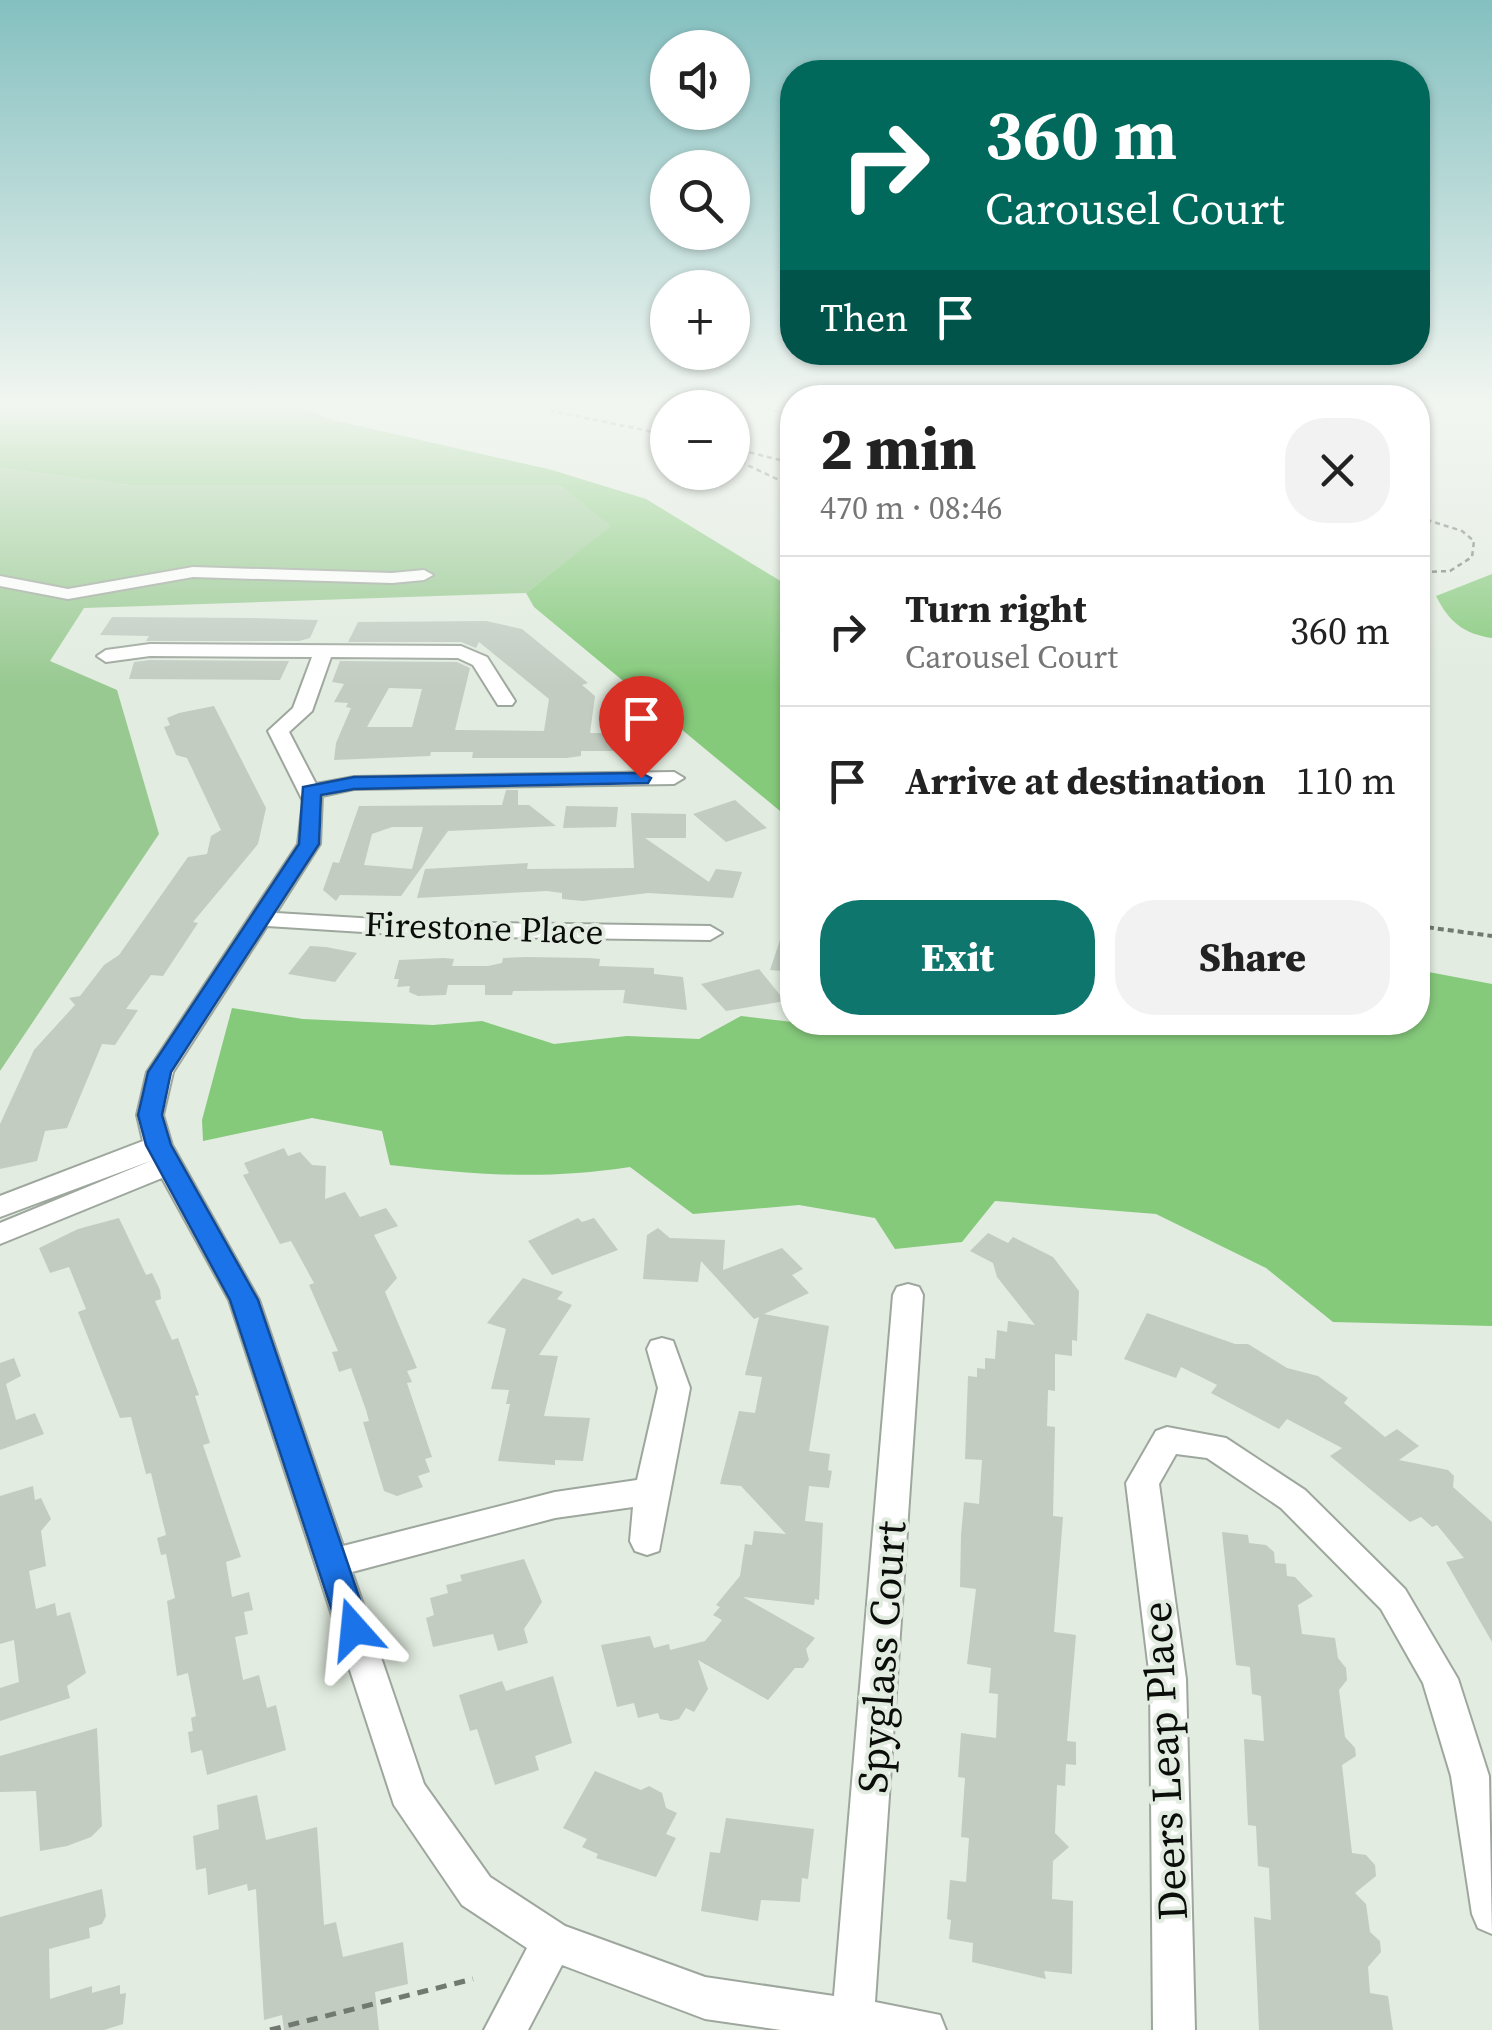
<!DOCTYPE html>
<html lang="en">
<head>
<meta charset="utf-8">
<style>
	:root { --surface:#fff; --page:#f2f2f2; --text:#222; --muted:#767676; --line:#e0e0e0; --accent:#0f766e }
	body { margin:0; font-family:"Source Serif 4",serif; background:var(--page); color:var(--text); height:100vh; display:flex; flex-direction:column; font-size:38px; white-space:nowrap }
	* { box-sizing:border-box; margin:0 }
	p { font-size:32px; color:var(--muted) }
	.icon { flex:none; width:55px; height:55px; fill:none; stroke:currentColor; stroke-width:2; stroke-linecap:round; stroke-linejoin:round }
	.map { position:relative; flex:1; overflow:hidden }
	.panel { position:absolute; left:780px; top:385px; width:650px; height:650px; display:flex; flex-direction:column; background:var(--surface); border-radius:40px; box-shadow:0 2px 8px #0004 }
	.panel>* { flex:none }
	.guide { position:absolute; left:780px; top:60px; width:650px; height:305px; border-radius:40px; box-shadow:0 2px 8px #0004; background:#00695c; color:#fff; overflow:hidden }
	.fabs { position:absolute; left:650px; top:30px; display:grid; gap:20px }
	.fabs a { display:grid; place-items:center; width:100px; height:100px; border-radius:50%; background:var(--surface); box-shadow:0 2px 8px #0004; font-size:50px }
	.pin { position:absolute; display:grid; place-items:center; width:85px; height:85px; color:#fff; margin:-102px -42px; border-radius:50% 50% 50% 0; rotate:-45deg; box-shadow:0 0 10px #0007 }
	.pin .icon { rotate:45deg }
	.me { position:absolute; width:110px; margin:-55px; rotate:342deg; stroke-linejoin:round; filter:drop-shadow(0 0 8px #0008) }
	.turn { display:flex; align-items:center; gap:35px; height:210px; padding:0 40px; font-size:45px }
	.turn .icon { width:130px; height:130px; stroke-width:2.5 }
	.turn b { display:block; font-size:70px; line-height:85px }
	.then { display:flex; align-items:center; height:95px; padding:0 40px; background:#0003; gap:20px; font-size:38px }
	.round { display:grid; place-items:center; flex:none; width:105px; height:105px; border-radius:40px; background:var(--page) }
	.summary { display:flex; align-items:center; justify-content:space-between; height:170px; padding:0 40px }
	h1 { font-size:60px; font-weight:800; line-height:75px }
	.button { display:flex; gap:20px; margin-top:auto; padding:20px 40px }
	.button a { flex:1; height:115px; border-radius:40px; background:var(--accent); color:#fff; font-size:40px; font-weight:800; line-height:115px; text-align:center }
	.button a+a { background:var(--page); color:var(--text) }
	ul { padding:0; list-style:none }
	li { display:flex; align-items:center; gap:30px; height:150px; padding:0 40px; border-top:2px solid var(--line) }
	li div { flex:1 }
	li b { display:block; font-size:38px }
	li em { font-style:normal }
	.map>svg:first-child { display:block }
	.green { fill:#98c991 }
	.forest { fill:#85c97b }
	.building { fill:#c2ccc1; fill-rule:evenodd }
	.lines { fill:none; stroke-linecap:round; stroke-linejoin:round }
	.minor-casing { stroke:#9ea79d; stroke-width:4 }
	.path-far2 { stroke:#727971; stroke-width:2.5; stroke-dasharray:5 4; stroke-linecap:butt }
	.path-far1 { stroke:#727971; stroke-width:4; stroke-dasharray:6 4; stroke-linecap:butt }
	.path { stroke:#727971; stroke-width:5; stroke-dasharray:11 8; stroke-linecap:butt }
	.minor { fill:#fff; fill-rule:evenodd }
	.route { fill:#1a73e8; stroke:#114b97; stroke-width:2.5 }
	.labels { text-anchor:middle; dominant-baseline:central; stroke-width:8; stroke-linejoin:round; paint-order:stroke }
	.street-label { font-size:35px; fill:#0a0d09; stroke:#e2ece0 }
	.near-street-label { font-size:42px; fill:#0a0d09; stroke:#e2ece0 }
</style>
</head>
<body>
<div class="map">
<svg width="1492" height="2030" viewBox="0 0 1492 2030">
	<rect width="100%" height="100%" fill="#e2ece0"/>
	<path class="green" d="M 0,468 L 130,485 L 559,485 L 612,526 L 526,593 L 84,608 L 50,661 L 117,690 L 159,834 L 0,1071 Z"/>
	<path class="forest" d="M 0,402 L 282,402 L 333,420 L 552,470 L 646,499 L 792,588 L 792,821 L 534,607 L 526,593 L 611,526 L 559,485 L 130,485 L 0,468 Z
		M 1492,574 L 1492,638 C 1464,634 1449,622 1436,596 Z
		M 1418,970 L 1492,984 L 1492,1326 L 1333,1322 L 1266,1268 L 1156,1214 L 995,1201 L 962,1242 L 895,1249 L 875,1218 L 799,1205 L 693,1214 L 630,1167 C 544,1180 476,1175 390,1165 L 382,1131 L 312,1118 L 203,1141 L 202,1120 L 232,1008 L 303,1019 L 433,1025 L 482,1021 L 554,1044 L 627,1036 L 699,1039 L 741,1016 L 819,1025 L 1418,1022 Z"/>
	<path class="building" d="M 112,617 L 254,618 L 318,620 L 310,638 L 299,641 L 146,641 L 149,636 L 100,635 Z
		M 486,621 L 522,629 L 588,683 L 582,685 L 595,696 L 590,733 L 628,733 L 620,751 L 581,751 L 581,756 L 566,758 L 472,758 L 473,752 L 431,752 L 430,756 L 334,760 L 336,743 L 351,708 L 346,707 L 348,703 L 334,702 L 344,684 L 332,682 L 340,661 L 457,662 L 470,668 L 455,730 L 544,731 L 549,699 L 479,642 L 476,648 L 461,642 L 348,642 L 358,622 ZM 389,688 L 422,689 L 412,727 L 367,727 Z
		M 150,660 L 289,661 L 280,680 L 129,679 L 134,662 Z
		M 214,706 L 266,808 L 258,844 L 193,922 L 198,923 L 163,976 L 151,975 L 126,1009 L 138,1010 L 115,1045 L 102,1044 L 67,1128 L 45,1131 L 37,1161 L 0,1169 L 0,1124 L 34,1050 L 75,1005 L 69,998 L 80,996 L 104,965 L 119,955 L 188,857 L 207,854 L 211,836 L 221,830 L 187,758 L 176,755 L 164,727 L 170,725 L 167,718 L 179,713 Z
		M 506,790 L 518,790 L 518,805 L 529,805 L 556,826 L 448,831 L 401,896 L 340,895 L 336,901 L 323,890 L 333,862 L 339,863 L 359,806 L 502,805 ZM 392,827 L 423,827 L 412,869 L 364,865 L 372,834 Z
		M 735,800 L 767,828 L 726,842 L 693,814 Z
		M 566,806 L 618,807 L 616,827 L 563,828 Z
		M 631,813 L 686,814 L 686,838 L 645,838 L 709,882 L 716,869 L 742,872 L 733,898 L 648,893 L 583,901 L 562,899 L 562,893 L 547,891 L 417,898 L 425,869 L 528,863 L 527,869 L 634,868 Z
		M 789,913 L 792,972 L 770,970 Z
		M 310,946 L 326,947 L 357,953 L 335,982 L 288,974 Z
		M 444,958 L 454,959 L 452,966 L 488,966 L 502,963 L 503,958 L 525,957 L 589,958 L 600,959 L 599,966 L 654,968 L 654,974 L 683,977 L 687,1010 L 623,1003 L 625,990 L 513,991 L 512,995 L 485,995 L 485,985 L 448,985 L 446,995 L 418,996 L 409,992 L 410,986 L 397,987 L 399,979 L 394,979 L 399,960 Z
		M 759,969 L 785,1001 L 726,1011 L 701,984 Z
		M 284,1148 L 288,1156 L 300,1152 L 312,1165 L 326,1166 L 325,1199 L 345,1192 L 360,1217 L 386,1208 L 398,1226 L 374,1235 L 397,1278 L 385,1292 L 417,1368 L 407,1371 L 412,1382 L 407,1383 L 432,1457 L 425,1459 L 430,1472 L 418,1476 L 423,1487 L 397,1496 L 384,1491 L 363,1422 L 369,1421 L 366,1410 L 351,1368 L 339,1372 L 332,1352 L 338,1351 L 309,1285 L 314,1283 L 291,1241 L 280,1244 L 243,1175 L 249,1173 L 244,1163 Z
		M 119,1218 L 146,1275 L 152,1273 L 160,1290 L 161,1299 L 155,1301 L 172,1340 L 178,1338 L 199,1395 L 195,1396 L 210,1443 L 203,1445 L 241,1557 L 226,1562 L 232,1597 L 249,1592 L 253,1610 L 244,1612 L 248,1634 L 235,1637 L 243,1680 L 259,1675 L 267,1708 L 276,1705 L 286,1750 L 207,1775 L 202,1750 L 191,1753 L 188,1732 L 193,1731 L 191,1718 L 196,1716 L 188,1673 L 177,1676 L 167,1601 L 175,1598 L 166,1554 L 161,1555 L 157,1538 L 166,1535 L 151,1473 L 146,1474 L 131,1417 L 120,1418 L 78,1312 L 86,1309 L 69,1267 L 50,1273 L 39,1248 L 78,1229 Z
		M 578,1218 L 582,1222 L 594,1218 L 618,1250 L 552,1275 L 528,1241 Z
		M 658,1228 L 670,1238 L 725,1240 L 723,1270 L 782,1248 L 803,1269 L 792,1275 L 809,1293 L 764,1314 L 829,1326 L 809,1451 L 830,1454 L 828,1470 L 832,1471 L 829,1488 L 809,1486 L 805,1521 L 823,1523 L 819,1600 L 815,1599 L 814,1605 L 743,1597 L 815,1638 L 806,1649 L 809,1660 L 803,1668 L 795,1668 L 768,1700 L 698,1660 L 708,1689 L 694,1712 L 686,1708 L 679,1719 L 671,1721 L 660,1719 L 658,1713 L 638,1718 L 634,1703 L 617,1707 L 601,1645 L 650,1636 L 654,1648 L 669,1644 L 670,1650 L 705,1641 L 722,1620 L 713,1615 L 720,1607 L 716,1605 L 740,1576 L 745,1544 L 752,1545 L 754,1531 L 786,1534 L 741,1486 L 720,1484 L 739,1411 L 755,1413 L 762,1377 L 745,1375 L 759,1317 L 754,1319 L 701,1261 L 698,1282 L 643,1279 L 647,1235 Z
		M 988,1233 L 1008,1243 L 1013,1237 L 1053,1257 L 1079,1291 L 1077,1341 L 1072,1340 L 1072,1356 L 1055,1354 L 1055,1391 L 1048,1390 L 1047,1426 L 1055,1427 L 1053,1516 L 1063,1517 L 1054,1632 L 1076,1635 L 1067,1741 L 1076,1742 L 1076,1765 L 1066,1764 L 1065,1786 L 1057,1785 L 1055,1833 L 1069,1847 L 1053,1861 L 1052,1899 L 1073,1901 L 1072,1974 L 1044,1971 L 1046,1979 L 972,1962 L 973,1943 L 949,1939 L 951,1920 L 947,1919 L 950,1880 L 966,1882 L 969,1838 L 961,1837 L 965,1778 L 958,1777 L 961,1733 L 996,1738 L 998,1694 L 989,1693 L 991,1668 L 967,1664 L 976,1589 L 960,1587 L 961,1535 L 964,1502 L 979,1504 L 982,1460 L 965,1459 L 968,1376 L 977,1377 L 977,1368 L 985,1369 L 985,1358 L 995,1359 L 997,1330 L 1007,1332 L 1008,1321 L 1035,1325 L 997,1277 L 993,1263 L 970,1251 Z
		M 523,1278 L 563,1292 L 557,1299 L 572,1305 L 539,1355 L 558,1356 L 544,1416 L 590,1418 L 583,1461 L 555,1460 L 555,1465 L 498,1461 L 510,1404 L 506,1404 L 509,1390 L 491,1389 L 506,1329 L 487,1323 Z
		M 1147,1313 L 1235,1344 L 1248,1344 L 1287,1368 L 1318,1376 L 1348,1398 L 1344,1403 L 1385,1437 L 1397,1429 L 1419,1446 L 1399,1460 L 1448,1470 L 1454,1476 L 1453,1487 L 1492,1522 L 1492,1642 L 1446,1562 L 1464,1558 L 1437,1525 L 1432,1527 L 1421,1517 L 1410,1522 L 1330,1456 L 1342,1448 L 1287,1419 L 1279,1429 L 1211,1393 L 1217,1385 L 1181,1367 L 1176,1378 L 1124,1359 Z
		M 14,1358 L 21,1376 L 6,1384 L 16,1420 L 35,1413 L 44,1434 L 0,1450 L 0,1363 Z
		M 33,1486 L 35,1500 L 41,1498 L 51,1519 L 41,1531 L 46,1566 L 29,1571 L 36,1609 L 55,1603 L 57,1616 L 70,1612 L 86,1673 L 67,1686 L 70,1698 L 0,1721 L 0,1688 L 19,1682 L 14,1640 L 0,1644 L 0,1496 Z
		M 1222,1532 L 1248,1535 L 1249,1543 L 1266,1545 L 1274,1552 L 1275,1563 L 1286,1564 L 1287,1576 L 1295,1577 L 1313,1596 L 1298,1605 L 1302,1634 L 1335,1638 L 1338,1658 L 1346,1668 L 1347,1680 L 1339,1690 L 1345,1737 L 1355,1748 L 1356,1756 L 1342,1765 L 1352,1853 L 1366,1855 L 1375,1865 L 1376,1876 L 1355,1893 L 1366,1904 L 1370,1932 L 1380,1941 L 1381,1952 L 1368,1967 L 1370,1993 L 1388,1996 L 1393,2030 L 1259,2030 L 1254,1917 L 1271,1920 L 1269,1868 L 1258,1866 L 1256,1826 L 1248,1825 L 1244,1739 L 1264,1741 L 1261,1696 L 1252,1694 L 1250,1667 L 1236,1665 Z
		M 524,1559 L 542,1602 L 524,1629 L 528,1643 L 498,1651 L 493,1634 L 433,1647 L 426,1618 L 434,1615 L 430,1598 L 448,1593 L 446,1585 L 462,1581 L 460,1575 Z
		M 553,1676 L 572,1743 L 535,1756 L 539,1770 L 495,1785 L 477,1729 L 470,1731 L 459,1695 L 502,1681 L 506,1691 Z
		M 97,1728 L 102,1826 L 91,1837 L 67,1846 L 40,1851 L 36,1791 L 0,1792 L 0,1756 Z
		M 595,1771 L 641,1790 L 649,1786 L 662,1793 L 666,1808 L 677,1813 L 666,1834 L 676,1838 L 656,1877 L 596,1858 L 598,1854 L 582,1847 L 587,1839 L 563,1828 Z
		M 257,1795 L 266,1840 L 317,1827 L 324,1925 L 336,1922 L 343,1957 L 403,1942 L 408,1984 L 375,1992 L 379,2030 L 284,2030 L 282,2015 L 264,2020 L 256,1889 L 248,1891 L 247,1884 L 208,1895 L 206,1868 L 196,1870 L 193,1836 L 219,1829 L 217,1805 Z
		M 726,1818 L 814,1829 L 808,1879 L 802,1878 L 800,1902 L 761,1900 L 758,1921 L 701,1911 L 710,1852 L 720,1853 Z
		M 102,1889 L 106,1916 L 102,1924 L 89,1928 L 90,1938 L 49,1949 L 50,1999 L 92,1986 L 92,1993 L 120,1985 L 120,1994 L 126,1993 L 123,2024 L 104,2030 L 0,2030 L 0,1917 Z"/>
	<g class="lines">
		<defs>
			<path id="minor" d="M 193,567 L 392,573 L 424,570 L 433,575 L 424,580 L 392,583 L 193,577 L 68,599 L 0,586 L 0,576 L 68,589 Z
				M 150,644 L 461,646 L 487,657 L 515,701 L 512,705 L 498,705 L 473,665 L 458,658 L 331,657 L 312,711 L 289,732 L 316,784 L 354,777 L 674,772 L 684,778 L 674,784 L 354,789 L 322,796 L 320,844 L 276,913 L 427,922 L 710,926 L 722,933 L 710,940 L 427,936 L 267,926 L 173,1072 L 163,1115 L 172,1145 L 259,1300 L 343,1546 L 555,1492 L 637,1480 L 658,1388 L 647,1349 L 651,1341 L 662,1338 L 673,1341 L 690,1388 L 659,1551 L 647,1555 L 635,1551 L 630,1541 L 633,1507 L 555,1518 L 352,1572 L 424,1784 L 490,1877 L 565,1926 L 705,1977 L 834,1996 L 893,1295 L 897,1287 L 908,1284 L 919,1287 L 923,1295 L 875,2002 L 940,2015 L 946,2030 L 781,2030 L 705,2019 L 562,1965 L 528,2030 L 484,2030 L 527,1948 L 462,1905 L 394,1805 L 229,1300 L 162,1178 L 0,1244 L 0,1223 L 153,1160 L 0,1217 L 0,1196 L 143,1141 L 137,1115 L 147,1072 L 298,844 L 303,801 L 268,731 L 293,708 L 312,657 L 150,656 L 106,662 L 97,656 L 106,650 Z
				M 1167,1427 L 1226,1438 L 1305,1490 L 1405,1589 L 1458,1679 L 1489,1776 L 1492,1934 L 1478,1928 L 1472,1914 L 1451,1776 L 1423,1683 L 1381,1609 L 1281,1508 L 1207,1458 L 1176,1454 L 1159,1484 L 1186,1679 L 1195,2030 L 1153,2030 L 1150,1679 L 1126,1483 L 1156,1431 Z"/>
		</defs>
		<use href="#minor" class="minor-casing"/>
		<path class="path-far2" d="M 533,402 L 552,411 L 668,435
			M 738,402 L 792,415
			M 732,448 L 792,463
			M 732,458 L 792,486
			M 1418,517 L 1462,531 L 1474,541 L 1472,557 L 1450,571 L 1422,572"/>
		<path class="path-far1" d="M 1418,926 L 1492,936"/>
		<path class="path" d="M 270,2030 L 473,1979"/>
		<use href="#minor" class="minor"/>
	</g>
	<linearGradient id="sky" x2="0" y2="1"><stop stop-color="#84c0c0"/><stop offset="0.59" stop-color="#f2f6f1"/><stop offset="1" stop-color="#f2f6f1" stop-opacity="0"/></linearGradient>
	<rect width="1492" height="686" fill="url(#sky)"/>
	<path class="route" d="M 641,773 L 651,778 L 648,783 L 354,789 L 321,795 L 319,844 L 171,1072 L 162,1115 L 171,1145 L 258,1300 L 370,1629 L 365,1639 L 354,1643 L 342,1639 L 338,1629 L 230,1300 L 146,1145 L 138,1115 L 148,1072 L 299,844 L 303,787 L 354,777 Z"/>
	<g class="labels">
		<g class="street-label">
			<text transform="translate(484 928) rotate(2)">Firestone Place</text>
		</g>
		<g class="near-street-label">
			<text transform="translate(881 1657) rotate(-86)">Spyglass Court</text>
			<text transform="translate(1164 1761) rotate(-93)">Deers Leap Place</text>
		</g>
	</g>
</svg>
<div class="fabs">
<a><svg class="icon" aria-label="sound" viewBox="0 0 24 24"><path d="M4 9h4l5-4v14l-5-4H4zM17 9q2 3 0 6"/></svg></a>
<a><svg class="icon" aria-label="search" viewBox="0 0 24 24"><circle cx="10" cy="10" r="6"/><path d="M15 15l6 6"/></svg></a>
<a>+</a>
<a>−</a>
</div>
<div class="pin" style="left:641px;top:778px;background:#d93025"><svg class="icon" aria-label="arrive" viewBox="0 0 24 24"><path d="M6 21V4h12l-3 4 3 4H6"/></svg></div>
<svg class="me" style="left:354px;top:1629px" viewBox="-20 -20 40 40"><path d="M0-17L14 15 0 8-14 15z" fill="#1a73e8" stroke="#fff" stroke-width="4"/></svg>
<div class="guide">
<div class="turn"><svg class="icon" aria-label="right" viewBox="0 0 24 24"><path d="M7 20v-9h11M14 6l5 5-5 5"/></svg><div><b>360 m</b>Carousel Court</div></div>
<div class="then">Then<svg class="icon" aria-label="arrive" viewBox="0 0 24 24"><path d="M6 21V4h12l-3 4 3 4H6"/></svg></div>
</div>
<section class="panel">
<div class="summary"><div><h1>2 min</h1><p>470 m · 08:46</p></div><a class="round"><svg class="icon" aria-label="close" viewBox="0 0 24 24"><path d="M6 6l12 12M18 6L6 18"/></svg></a></div>
<ul>
<li><svg class="icon" aria-label="right" viewBox="0 0 24 24"><path d="M7 20v-9h11M14 6l5 5-5 5"/></svg><div><b>Turn right</b><p>Carousel Court</p></div><em>360 m</em></li>
<li><svg class="icon" aria-label="arrive" viewBox="0 0 24 24"><path d="M6 21V4h12l-3 4 3 4H6"/></svg><div><b>Arrive at destination</b></div><em>110 m</em></li>
</ul>
<div class="button"><a>Exit</a><a>Share</a></div>
</section>
</div>
</body>
</html>
